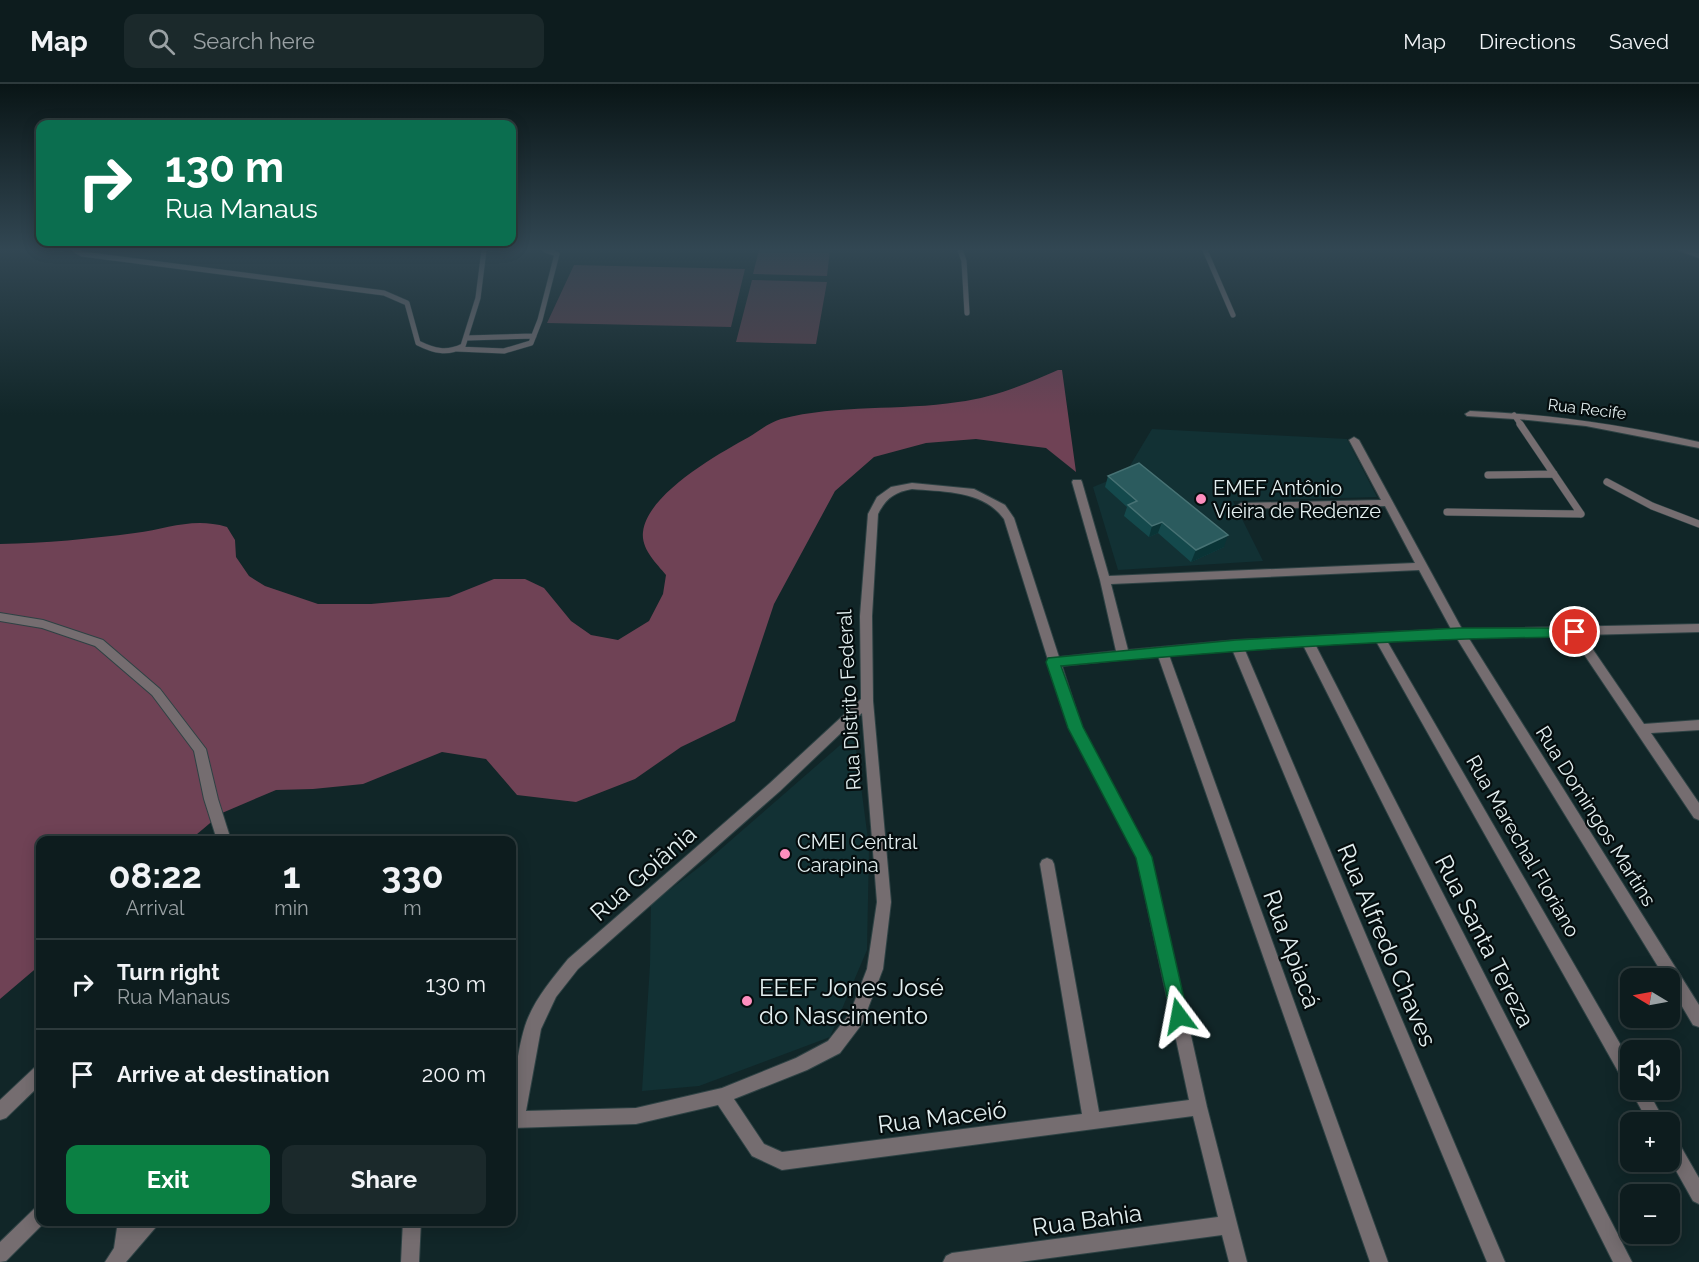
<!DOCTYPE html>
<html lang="en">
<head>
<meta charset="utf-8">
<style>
	:root { --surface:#0d1c1e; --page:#1b292b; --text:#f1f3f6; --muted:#9aa1a4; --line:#2d3a3c; --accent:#0b8043 }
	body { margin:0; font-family:Raleway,sans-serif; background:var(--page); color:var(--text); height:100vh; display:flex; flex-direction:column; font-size:22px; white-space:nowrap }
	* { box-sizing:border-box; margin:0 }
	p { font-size:20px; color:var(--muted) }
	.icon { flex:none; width:33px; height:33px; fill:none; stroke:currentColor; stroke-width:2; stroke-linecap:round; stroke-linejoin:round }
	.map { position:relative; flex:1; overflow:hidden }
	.sheet { position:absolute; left:36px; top:752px; width:480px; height:390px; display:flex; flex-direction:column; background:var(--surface); border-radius:12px; box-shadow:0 3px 15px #0003,0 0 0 2px var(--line) }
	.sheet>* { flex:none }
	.hud { position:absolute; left:36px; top:36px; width:480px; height:126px; border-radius:12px; box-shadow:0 3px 15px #0003,0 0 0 2px var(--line); background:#0b6e4f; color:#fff; overflow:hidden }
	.needle { width:39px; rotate:280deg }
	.buttons { position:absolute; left:1620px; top:884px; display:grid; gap:12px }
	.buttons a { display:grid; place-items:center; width:60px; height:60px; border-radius:12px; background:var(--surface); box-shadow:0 3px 15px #0003,0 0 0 2px var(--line); font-size:30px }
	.pin { position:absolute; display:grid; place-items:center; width:51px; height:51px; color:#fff; margin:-26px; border:3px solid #fff; border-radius:50%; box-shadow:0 2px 6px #0007 }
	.me { position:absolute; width:66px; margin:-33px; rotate:347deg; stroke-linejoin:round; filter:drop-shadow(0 0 4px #0008) }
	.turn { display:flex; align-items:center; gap:21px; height:126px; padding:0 30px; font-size:27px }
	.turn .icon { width:78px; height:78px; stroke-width:2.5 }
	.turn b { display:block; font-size:42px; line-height:51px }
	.eta { display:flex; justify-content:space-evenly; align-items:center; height:102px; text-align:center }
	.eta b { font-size:36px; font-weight:700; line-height:42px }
	.action { display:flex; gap:12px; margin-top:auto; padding:12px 30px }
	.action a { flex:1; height:69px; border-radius:12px; background:var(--accent); color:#fff; font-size:24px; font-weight:700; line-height:69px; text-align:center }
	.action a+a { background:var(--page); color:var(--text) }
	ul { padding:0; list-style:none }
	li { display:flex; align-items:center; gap:18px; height:90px; padding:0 30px; border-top:2px solid var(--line) }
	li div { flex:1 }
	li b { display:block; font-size:22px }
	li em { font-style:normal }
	header { display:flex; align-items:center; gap:36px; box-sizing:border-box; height:84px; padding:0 30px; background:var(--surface); border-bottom:2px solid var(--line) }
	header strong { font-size:28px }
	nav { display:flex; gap:33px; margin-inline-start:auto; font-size:21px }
	.search { width:420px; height:54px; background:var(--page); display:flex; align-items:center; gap:15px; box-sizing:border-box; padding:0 21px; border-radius:12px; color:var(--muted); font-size:22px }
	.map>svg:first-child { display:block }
	.built { fill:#123134 }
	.green { fill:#5a3e49 }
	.forest { fill:#6f4255 }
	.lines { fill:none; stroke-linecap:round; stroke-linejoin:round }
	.service-far1-casing { stroke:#2e4244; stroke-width:6 }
	.service-casing { stroke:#2e4244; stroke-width:8 }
	.minor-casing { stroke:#2e4244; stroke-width:2 }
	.tertiary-casing { stroke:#2e4244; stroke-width:2 }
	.service-far1 { stroke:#756d70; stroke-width:5 }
	.service { stroke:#756d70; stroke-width:7 }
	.minor { fill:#756d70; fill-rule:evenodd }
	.tertiary { fill:#756d70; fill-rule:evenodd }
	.wall { fill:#14494c }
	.shaded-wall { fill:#0a3436 }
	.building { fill:#2b5b5e; stroke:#477274; stroke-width:1.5 }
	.route { fill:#0b8043; stroke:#07532c; stroke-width:1.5 }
	.poi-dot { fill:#fd8ebe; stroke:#050d0e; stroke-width:2 }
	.labels { text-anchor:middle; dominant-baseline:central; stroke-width:4.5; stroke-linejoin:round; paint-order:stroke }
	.far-street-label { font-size:16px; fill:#e2eeef; stroke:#050d0e }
	.poi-label { font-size:20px; fill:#e2eeef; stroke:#050d0e; text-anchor:start }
	.street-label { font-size:20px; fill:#e2eeef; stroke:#050d0e }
	.near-street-label { font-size:24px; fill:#e2eeef; stroke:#050d0e }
	.near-poi-label { font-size:24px; fill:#e2eeef; stroke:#050d0e; text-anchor:start }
</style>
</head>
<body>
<header>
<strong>Map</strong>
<div class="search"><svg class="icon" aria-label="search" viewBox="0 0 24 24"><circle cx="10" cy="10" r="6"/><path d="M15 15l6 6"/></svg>Search here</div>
<nav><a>Map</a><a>Directions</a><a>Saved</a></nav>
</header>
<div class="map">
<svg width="1699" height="1178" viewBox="0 0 1699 1178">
	<rect width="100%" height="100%" fill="#112628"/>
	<path class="built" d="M 1152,345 L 1347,355 L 1377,413 L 1233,417 L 1263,477 L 1118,486 L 1093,403 L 1125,390 Z
		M 854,649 L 869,763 L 867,866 L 830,953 L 699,1002 L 642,1007 L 650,881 L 651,820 L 706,778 Z"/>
	<path class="green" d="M 759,166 L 830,166 L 827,192 L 753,190 Z
		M 574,181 L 745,185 L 731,243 L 547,239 Z
		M 752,196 L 827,198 L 816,260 L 736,258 Z"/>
	<path class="forest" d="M 1058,286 L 1062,286 L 1076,388 L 1046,364 L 976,355 L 926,359 L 874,373 L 835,407 L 774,520 L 735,637 L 681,663 L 635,695 L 576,718 L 517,711 L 486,675 L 442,668 L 363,700 L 313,705 L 276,706 L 222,729 L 190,756 L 40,756 L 40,881 L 0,915 L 0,460 C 46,459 90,455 135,449 C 169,445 192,433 227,443 L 235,456 L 236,473 L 249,492 L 265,502 L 318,520 L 371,520 L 449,513 L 494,495 L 525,495 L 544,504 L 571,537 L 591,551 L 618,556 L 649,537 L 663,510 L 666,491 C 656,479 641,465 643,448 C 647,410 718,370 749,353 C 759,347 770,338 781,335 C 838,320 900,327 958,318 C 993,314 1026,300 1058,286 Z"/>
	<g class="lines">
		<defs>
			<path id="service-far1" d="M 75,166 L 82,170 L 384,209 L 407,219 L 418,259 C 434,267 447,270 463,262 L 478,214 L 484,166
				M 960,166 L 964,177 L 967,229
				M 1205,166 L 1233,231
				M 466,254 L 534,252
				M 457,265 L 504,267 L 531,259 L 540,236 L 557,170 L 545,166
				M 1514,331 L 1521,341"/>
			<path id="service" d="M 1520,340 L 1581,430
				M 1488,391 L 1554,390
				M 1607,398 L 1652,422 L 1699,440
				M 1447,428 L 1581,430"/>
			<path id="minor" d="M 1678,166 L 1689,166 L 1699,169 L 1699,174 Z
				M 1470,327 C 1548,330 1623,341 1699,358 L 1699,364 L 1586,342 L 1528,336 L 1467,332 L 1465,330 Z
				M 1354,353 L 1359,356 L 1462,545 L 1699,540 L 1699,548 L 1583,551 L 1644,640 L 1699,636 L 1699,646 L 1651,649 L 1699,719 L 1699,736 L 1694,734 L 1571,551 L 1468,553 L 1699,921 L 1699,943 L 1693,941 L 1670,902 L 1670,894 L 1665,894 L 1456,553 L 1387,557 L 1630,977 L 1630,1000 L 1624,998 L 1376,557 L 1315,560 L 1632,1178 L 1613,1178 L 1303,561 L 1244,564 L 1505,1178 L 1487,1178 L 1232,565 L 1169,571 L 1388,1178 L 1370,1178 L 1158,572 L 1062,582 L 1082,644 L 1151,773 L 1207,1023 L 1247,1178 L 1229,1178 L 1222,1151 L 1020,1178 L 943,1178 L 946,1172 L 952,1169 L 1218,1133 L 1193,1032 L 782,1086 L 752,1072 L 718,1021 L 636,1040 L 512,1044 C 512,1014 516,971 525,942 C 533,917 552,895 568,875 L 770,699 L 861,615 L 860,532 L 868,430 L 877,413 L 891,403 L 912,399 L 974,405 L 1005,421 L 1014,434 L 1059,573 L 1116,567 L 1100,496 L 1072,398 L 1073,396 L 1081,396 L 1082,398 L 1109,492 L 1415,479 L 1385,422 L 1241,425 L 1236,422 L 1241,419 L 1381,416 L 1349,356 ZM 912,405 C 944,408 983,406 1004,435 L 1048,576 L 1047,578 L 1050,582 L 1070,644 L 1137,774 L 1189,1016 L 1099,1028 L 1054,780 L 1052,776 L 1047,774 L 1042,776 L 1040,780 L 1082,1030 L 782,1068 L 764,1060 L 734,1015 L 807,986 L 840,969 L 862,940 L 883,885 L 891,818 L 873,617 L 872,532 L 878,430 C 886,414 895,408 912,405 ZM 1419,486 L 1451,545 L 1236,556 L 1128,566 L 1111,500 ZM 862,629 L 877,818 L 867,885 L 850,929 L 828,957 L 796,974 L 722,1004 L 636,1024 L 526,1027 L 541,945 L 556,913 L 578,885 L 780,707 Z
				M 40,982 L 40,1001 L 6,1034 L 0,1036 L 0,1016 L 34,984 Z
				M 1630,1003 L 1630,1005 L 1647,1005 L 1665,1038 L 1648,1038 L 1630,1005 Z
				M 1670,1051 L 1676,1054 L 1699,1094 L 1699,1120 L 1693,1117 L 1670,1076 Z
				M 40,1122 L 40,1137 L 46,1137 L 6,1177 L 0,1178 L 0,1158 L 34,1125 Z
				M 118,1137 L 136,1137 L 136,1140 L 138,1137 L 159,1137 L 156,1143 L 126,1178 L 105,1178 L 114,1164 Z"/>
			<path id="tertiary" d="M 1691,166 L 1699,166 L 1699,168 L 1692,168 Z
				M 0,529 L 43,536 L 103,556 L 160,605 L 206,665 L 218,715 L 231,756 L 217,756 L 204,715 L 194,667 L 152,611 L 95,562 L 42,544 L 0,537 Z
				M 403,1137 L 421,1137 L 419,1178 L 401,1178 Z"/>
		</defs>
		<use href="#service-far1" class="service-far1-casing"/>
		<use href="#service" class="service-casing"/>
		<use href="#minor" class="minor-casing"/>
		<use href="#tertiary" class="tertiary-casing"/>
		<use href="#service-far1" class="service-far1"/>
		<use href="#service" class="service"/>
		<use href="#minor" class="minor"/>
		<use href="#tertiary" class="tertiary"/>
	</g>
	<path class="wall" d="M 1108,392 L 1224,463 L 1191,478 L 1158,449 L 1149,453 L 1124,432 L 1127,423 L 1105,403 Z"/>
	<path class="shaded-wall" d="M 1162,438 L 1158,449 L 1149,453 L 1152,442 Z
		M 1228,451 L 1224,463 L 1191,478 L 1196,466 Z"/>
	<path class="building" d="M 1139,379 L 1228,451 L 1196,466 L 1162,438 L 1152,442 L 1128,421 L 1137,417 L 1108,392 Z"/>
	<linearGradient id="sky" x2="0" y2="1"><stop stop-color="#091516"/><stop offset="0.5" stop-color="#324753"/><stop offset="1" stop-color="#324753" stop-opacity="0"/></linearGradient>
	<rect width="1699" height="331" fill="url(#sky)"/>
	<path class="route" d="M 1459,544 L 1575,544 L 1582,548 L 1575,553 C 1403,554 1233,566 1061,582 L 1083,643 L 1152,773 L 1188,932 L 1185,939 L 1179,941 L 1173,939 L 1136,774 L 1068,644 L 1046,578 L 1048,574 L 1236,556 Z"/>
	<g class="poi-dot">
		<circle cx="1201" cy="415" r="6"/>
		<circle cx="785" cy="770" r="6"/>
		<circle cx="747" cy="917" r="6"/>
	</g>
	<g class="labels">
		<g class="far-street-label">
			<text transform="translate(1587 325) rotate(7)">Rua Recife</text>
		</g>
		<g class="poi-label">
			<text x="1213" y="404">EMEF Antônio<tspan x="1213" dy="23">Vieira de Redenze</tspan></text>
			<text x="797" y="758">CMEI Central<tspan x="797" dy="23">Carapina</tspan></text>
		</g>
		<g class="street-label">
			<text transform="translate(849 616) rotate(-93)">Rua Distrito Federal</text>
			<text transform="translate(1596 732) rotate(58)">Rua Domingos Martins</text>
			<text transform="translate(1523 762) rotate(60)">Rua Marechal Floriano</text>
		</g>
		<g class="near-street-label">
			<text transform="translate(643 789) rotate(-41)">Rua Goiânia</text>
			<text transform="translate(1485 857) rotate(63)">Rua Santa Tereza</text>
			<text transform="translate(1387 861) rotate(67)">Rua Alfredo Chaves</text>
			<text transform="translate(1292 865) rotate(70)">Rua Apiacá</text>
			<text transform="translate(942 1033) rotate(-7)">Rua Maceió</text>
			<text transform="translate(1087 1136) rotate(-8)">Rua Bahia</text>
		</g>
		<g class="near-poi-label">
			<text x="759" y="903">EEEF Jones José<tspan x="759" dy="28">do Nascimento</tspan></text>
		</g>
	</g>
</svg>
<div class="buttons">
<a><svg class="needle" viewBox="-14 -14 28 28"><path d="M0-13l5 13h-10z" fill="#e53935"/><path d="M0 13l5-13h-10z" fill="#9aa1a4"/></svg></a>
<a><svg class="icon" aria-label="sound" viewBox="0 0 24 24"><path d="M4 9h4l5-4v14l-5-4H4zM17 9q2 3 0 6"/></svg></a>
<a>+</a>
<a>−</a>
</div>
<div class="pin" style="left:1575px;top:548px;background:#d93025"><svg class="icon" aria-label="arrive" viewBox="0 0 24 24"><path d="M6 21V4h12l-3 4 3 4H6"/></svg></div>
<svg class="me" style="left:1179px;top:932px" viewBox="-20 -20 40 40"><path d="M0-17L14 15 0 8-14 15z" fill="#0b8043" stroke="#fff" stroke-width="4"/></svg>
<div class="hud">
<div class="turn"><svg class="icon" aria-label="right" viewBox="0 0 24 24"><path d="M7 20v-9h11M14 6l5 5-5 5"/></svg><div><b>130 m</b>Rua Manaus</div></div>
</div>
<section class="sheet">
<div class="eta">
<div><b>08:22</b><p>Arrival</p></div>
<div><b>1</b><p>min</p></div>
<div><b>330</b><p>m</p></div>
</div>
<ul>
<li><svg class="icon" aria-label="right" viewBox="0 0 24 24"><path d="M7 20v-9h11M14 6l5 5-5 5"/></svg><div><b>Turn right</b><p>Rua Manaus</p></div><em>130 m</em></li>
<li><svg class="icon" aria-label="arrive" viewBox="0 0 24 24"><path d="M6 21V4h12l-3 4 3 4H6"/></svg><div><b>Arrive at destination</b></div><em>200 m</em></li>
</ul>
<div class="action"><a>Exit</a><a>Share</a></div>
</section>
</div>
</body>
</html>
